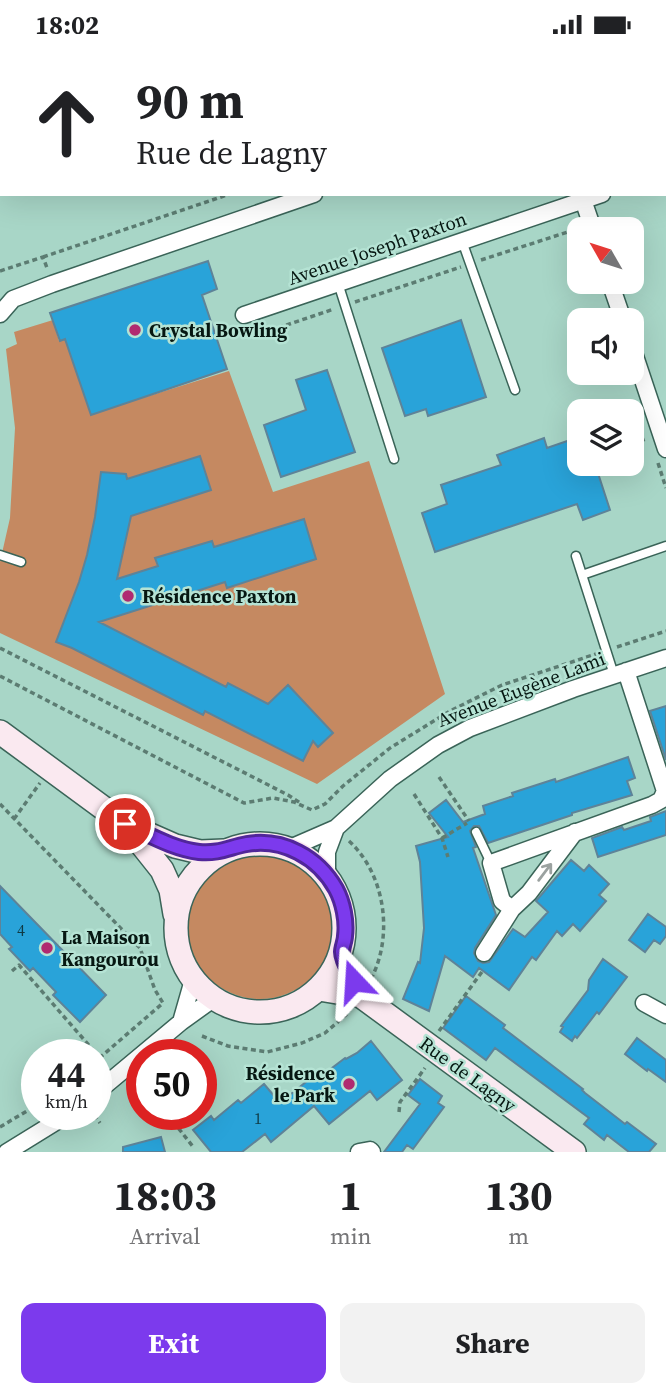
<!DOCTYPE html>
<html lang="en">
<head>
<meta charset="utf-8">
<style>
	:root { --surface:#fff; --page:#f2f2f2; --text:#202124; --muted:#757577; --accent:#7c3aed }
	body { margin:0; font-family:"Source Serif 4",serif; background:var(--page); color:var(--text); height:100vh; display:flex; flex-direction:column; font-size:26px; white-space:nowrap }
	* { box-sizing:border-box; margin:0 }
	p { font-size:23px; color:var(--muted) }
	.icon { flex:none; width:38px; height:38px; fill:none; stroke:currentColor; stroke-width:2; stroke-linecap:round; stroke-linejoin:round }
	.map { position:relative; height:1103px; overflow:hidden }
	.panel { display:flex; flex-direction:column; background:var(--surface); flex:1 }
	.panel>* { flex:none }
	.guide { position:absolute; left:0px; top:0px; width:667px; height:147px; box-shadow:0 7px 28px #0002; background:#fff; color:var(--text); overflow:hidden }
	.needle { width:46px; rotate:309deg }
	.fabs { position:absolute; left:567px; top:168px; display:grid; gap:14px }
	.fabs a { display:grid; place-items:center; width:77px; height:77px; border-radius:14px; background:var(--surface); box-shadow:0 7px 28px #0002; font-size:35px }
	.speed { position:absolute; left:21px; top:990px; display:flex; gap:14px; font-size:35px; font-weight:700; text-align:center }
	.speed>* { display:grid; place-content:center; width:91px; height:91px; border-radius:50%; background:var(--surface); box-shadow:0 7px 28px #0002; line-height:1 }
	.speed small { font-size:18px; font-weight:400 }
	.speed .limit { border:10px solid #d22; background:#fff; color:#111 }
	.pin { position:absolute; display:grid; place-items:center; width:60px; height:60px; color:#fff; margin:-30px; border:4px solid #fff; border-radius:50%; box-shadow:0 2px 7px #0007 }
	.me { position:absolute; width:77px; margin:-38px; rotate:340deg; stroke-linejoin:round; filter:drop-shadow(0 0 5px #0008) }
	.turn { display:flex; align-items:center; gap:24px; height:147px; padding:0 21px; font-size:32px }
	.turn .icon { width:91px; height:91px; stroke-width:2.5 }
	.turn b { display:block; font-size:49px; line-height:60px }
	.eta { display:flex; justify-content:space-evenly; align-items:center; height:119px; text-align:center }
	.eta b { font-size:42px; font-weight:700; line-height:49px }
	.cta { display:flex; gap:14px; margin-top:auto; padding:14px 21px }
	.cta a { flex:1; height:80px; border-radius:14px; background:var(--accent); color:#fff; font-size:28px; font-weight:700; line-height:80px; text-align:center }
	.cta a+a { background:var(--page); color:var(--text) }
	.status { display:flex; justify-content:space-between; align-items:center; height:49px; padding:0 35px; background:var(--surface); direction:ltr }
	.status svg { height:19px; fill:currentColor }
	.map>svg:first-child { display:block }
	.green { fill:#c58961 }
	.building { fill:#29a3d9; stroke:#5e8398; stroke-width:2 }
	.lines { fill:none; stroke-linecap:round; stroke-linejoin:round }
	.service-casing { stroke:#3a6458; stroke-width:11 }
	.minor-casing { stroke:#3a6458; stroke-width:19 }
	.secondary-casing { stroke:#3a6458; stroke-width:26 }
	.path { stroke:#5c7c72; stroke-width:3.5; stroke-dasharray:5 3.5; stroke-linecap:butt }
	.service { stroke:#fff; stroke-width:8 }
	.minor { stroke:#fff; stroke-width:16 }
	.secondary { stroke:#fae9f0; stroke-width:23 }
	.oneway { stroke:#9ba2a0 }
	.route-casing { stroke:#51269a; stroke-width:18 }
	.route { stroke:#7c3aed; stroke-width:12 }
	.poi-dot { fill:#b02a70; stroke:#b5e3d4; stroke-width:2.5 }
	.labels { text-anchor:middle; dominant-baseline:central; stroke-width:5; stroke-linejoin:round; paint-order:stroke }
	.number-label { font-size:16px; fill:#0f3a44 }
	.street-label { font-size:19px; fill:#061712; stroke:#b5e3d4 }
	.poi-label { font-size:19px; font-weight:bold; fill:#061712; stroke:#b5e3d4; text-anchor:start }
</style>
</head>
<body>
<div class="status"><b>18:02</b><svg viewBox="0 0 49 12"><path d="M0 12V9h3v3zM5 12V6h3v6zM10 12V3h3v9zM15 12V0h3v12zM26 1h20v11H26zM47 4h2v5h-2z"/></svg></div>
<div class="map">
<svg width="666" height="1103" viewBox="0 0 666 1103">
	<rect width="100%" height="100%" fill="#a8d6c7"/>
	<path class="green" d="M 53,271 L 59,292 L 65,290 L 91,365 L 229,322 L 273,443 L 369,412 L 445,645 L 317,735 L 0,584 L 0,513 L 10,469 L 15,379 L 6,300 L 17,295 L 14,283 Z
		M187 877a73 73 0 1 1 146 0a73 73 0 1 1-146 0Z"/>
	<path class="building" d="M 208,212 L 217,240 L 202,246 L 227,320 L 91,366 L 65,290 L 60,292 L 50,264 Z
		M 461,271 L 486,348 L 428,367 L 426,360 L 405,367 L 382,299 Z
		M 327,321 L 355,403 L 281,428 L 264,376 L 306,361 L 296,331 Z
		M 579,388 L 579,415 L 595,415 L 610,461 L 583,471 L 577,455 L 435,503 L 422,464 L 447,455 L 441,436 L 501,416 L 497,406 L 544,389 L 547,399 Z
		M 200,407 L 211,441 L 131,467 L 117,530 L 158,517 L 155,509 L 212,492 L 214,498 L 304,470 L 316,510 L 227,539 L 225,533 L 99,573 L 226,638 L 228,634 L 268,655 L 288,636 L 333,684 L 318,698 L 313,692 L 303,712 L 205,662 L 203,666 L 72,599 L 56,593 L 79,533 L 87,506 L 95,468 L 101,423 L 126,425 L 127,430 Z
		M 666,657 L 666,711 L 650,662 Z
		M 628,708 L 635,729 L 627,732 L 632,746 L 572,764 L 572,766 L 488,794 L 479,777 L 474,777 L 470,782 L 476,798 L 473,799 L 496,866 L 475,899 L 474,904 L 478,912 L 483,914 L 489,913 L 513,880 L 525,888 L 548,863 L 536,852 L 571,811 L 584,822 L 589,816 L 609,835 L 599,846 L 606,852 L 580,882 L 573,875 L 562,887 L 557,882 L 536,911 L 532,908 L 509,941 L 479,919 L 473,928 L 445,907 L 429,962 L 403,950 L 418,913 L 420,914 L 424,879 L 420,813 L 416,797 L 448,788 L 429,764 L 446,751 L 463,773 L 485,765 L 483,757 L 513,747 L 512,744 L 555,730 L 556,733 Z
		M 666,762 L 666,786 L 598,808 L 592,789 L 622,778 L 624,781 L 651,772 L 650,768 Z
		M 0,837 L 106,946 L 80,973 L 53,946 L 56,943 L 33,919 L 30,922 L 9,900 L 12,898 L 0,885 Z
		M 648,865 L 666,878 L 666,887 L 660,895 L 654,891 L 645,903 L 629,891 Z
		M 603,910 L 627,928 L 599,965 L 597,963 L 577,989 L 575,987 L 572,992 L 560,983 L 563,978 L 561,977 L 588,941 L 589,931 Z
		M 466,947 L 505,976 L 503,979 L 583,1040 L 582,1041 L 585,1044 L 625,1075 L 627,1073 L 656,1095 L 649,1103 L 629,1103 L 607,1086 L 604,1091 L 584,1075 L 589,1069 L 495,999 L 486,1011 L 443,979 Z
		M 637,989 L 666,1011 L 666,1033 L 648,1020 L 647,1022 L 625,1005 Z
		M 371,992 L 402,1031 L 377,1051 L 370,1042 L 329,1075 L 314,1057 L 271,1093 L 265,1085 L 242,1103 L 211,1103 L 193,1081 L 211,1067 L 214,1071 L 238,1051 L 241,1054 L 264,1035 L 280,1054 L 317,1024 L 320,1028 L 345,1009 L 346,1010 L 357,1004 Z
		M 420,1030 L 442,1047 L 438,1054 L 444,1058 L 413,1100 L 407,1096 L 402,1103 L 384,1103 L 420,1055 L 408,1046 Z
		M 161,1088 L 165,1103 L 123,1103 L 123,1098 Z"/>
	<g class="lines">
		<defs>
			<path id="service" d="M 462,192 L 515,341
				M 338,234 L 394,410
				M 0,506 L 21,513
				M 576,507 L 614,626
				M 582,526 L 666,497
				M 476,783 L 491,814"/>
			<path id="minor" d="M 665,26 L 666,26
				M 665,124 L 666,124
				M 581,145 L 593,180
				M 610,233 L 623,271
				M 0,265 L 13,250 L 52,235 L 314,145
				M 244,266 L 602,145
				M 632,298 L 666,400
				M 290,799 L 336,779 L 390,730 L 438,696 L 470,679 L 573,640 L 666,609
				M 327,826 L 327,803 L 336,779
				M 512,860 L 502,852 L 491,814 L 652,756 L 661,751 L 665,742 L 626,622
				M 484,904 L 512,860 L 529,844 L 575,783
				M 644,954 L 666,966
				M 181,973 L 193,931
				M 96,1044 L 181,973 L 213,950
				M 7,1103 L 67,1066
				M 359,1103 L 370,1101 L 372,1103"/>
			<path id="secondary" d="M 0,683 L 125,775 L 175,797 L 200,803 L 224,802
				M 127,777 L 162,821 L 171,841 L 175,865
				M176 879a84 84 0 1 1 168 0a84 84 0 1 1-168 0Z
				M 319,940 L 361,947 L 574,1103"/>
		</defs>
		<use href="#service" class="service-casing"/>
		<use href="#minor" class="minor-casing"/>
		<use href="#secondary" class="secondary-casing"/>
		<path class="path" d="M 656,2 L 661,0
			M 43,208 L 230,145
			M 481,211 L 577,180
			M 0,222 L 43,208 L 47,219
			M 355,253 L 461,218
			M 254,287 L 334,260
			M 632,395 L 646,390
			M 658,414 L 666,439
			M 617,598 L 666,582
			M 0,599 L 288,746 L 302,755
			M 0,627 L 244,754 L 273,749 L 294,753 L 312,761 L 325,755 L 343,737 L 390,699 L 450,662 L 502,636 L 596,605
			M 439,728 L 469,772
			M 414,745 L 442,789 L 448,808
			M 0,755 L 140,899 L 155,941 L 163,954 L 96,1012
			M 14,770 L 40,734
			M 442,789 L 467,774
			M 349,792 C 385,825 394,886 371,930
			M 12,922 L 19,916 L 100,1009
			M 439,982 L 484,920
			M 202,987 L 228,997 L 267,1003 L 302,994 L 325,984 L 347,965
			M 399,1063 L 400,1053 L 425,1019
			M 94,1066 L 100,1074
			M 168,1066 L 194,1099
			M 0,1078 L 37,1056"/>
		<use href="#service" class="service"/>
		<use href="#minor" class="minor"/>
		<use href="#secondary" class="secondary"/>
	</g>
	<defs><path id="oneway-shaft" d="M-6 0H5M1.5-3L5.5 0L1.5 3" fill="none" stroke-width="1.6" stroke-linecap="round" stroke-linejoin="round" transform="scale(1.75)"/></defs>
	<use class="oneway" href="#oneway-shaft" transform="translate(545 823) rotate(-53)"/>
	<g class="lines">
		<defs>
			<path id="route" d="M 125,775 C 148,785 173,800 199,803 C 219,805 230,798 247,795 C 283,789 318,808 336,840 C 343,853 347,872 345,887 C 345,892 342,898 342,903 C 342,912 350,924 354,932"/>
		</defs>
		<use href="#route" class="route-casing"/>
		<use href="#route" class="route"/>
	</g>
	<g class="poi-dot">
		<circle cx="135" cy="281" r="7"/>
		<circle cx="128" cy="547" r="7"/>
		<circle cx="47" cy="899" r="7"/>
		<circle cx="349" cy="1035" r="7"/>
	</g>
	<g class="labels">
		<g class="number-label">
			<text x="21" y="881">4</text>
			<text x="258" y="1069">1</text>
		</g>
		<g class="street-label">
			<text transform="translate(377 199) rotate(-19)">Avenue Joseph Paxton</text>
			<text transform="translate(521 640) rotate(-21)">Avenue Eugène Lami</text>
			<text transform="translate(468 1025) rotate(36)">Rue de Lagny</text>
		</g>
		<g class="poi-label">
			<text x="149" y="281">Crystal Bowling</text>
			<text x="142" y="547">Résidence Paxton</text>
			<text x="61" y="888">La Maison<tspan x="61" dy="22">Kangourou</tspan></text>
			<text x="335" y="1024" text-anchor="end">Résidence<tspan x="335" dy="22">le Park</tspan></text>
		</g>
	</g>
</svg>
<div class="fabs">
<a><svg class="needle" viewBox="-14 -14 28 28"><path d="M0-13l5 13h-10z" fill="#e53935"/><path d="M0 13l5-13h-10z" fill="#757577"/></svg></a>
<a><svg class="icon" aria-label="sound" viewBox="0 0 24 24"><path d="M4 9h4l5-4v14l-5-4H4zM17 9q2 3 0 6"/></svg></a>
<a><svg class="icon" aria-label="layers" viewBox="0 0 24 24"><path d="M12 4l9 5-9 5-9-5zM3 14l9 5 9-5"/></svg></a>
</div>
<div class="speed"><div>44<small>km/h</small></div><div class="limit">50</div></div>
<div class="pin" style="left:125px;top:775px;background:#d93025"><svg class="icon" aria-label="arrive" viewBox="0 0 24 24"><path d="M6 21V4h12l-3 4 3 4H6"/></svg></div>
<svg class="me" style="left:354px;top:932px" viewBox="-20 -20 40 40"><path d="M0-17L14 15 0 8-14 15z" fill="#7c3aed" stroke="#fff" stroke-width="4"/></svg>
<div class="guide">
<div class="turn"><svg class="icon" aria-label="ahead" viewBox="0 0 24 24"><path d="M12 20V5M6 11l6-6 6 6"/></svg><div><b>90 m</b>Rue de Lagny</div></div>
</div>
</div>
<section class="panel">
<div class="eta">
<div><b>18:03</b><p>Arrival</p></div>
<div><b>1</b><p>min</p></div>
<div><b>130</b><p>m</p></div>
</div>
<div class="cta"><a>Exit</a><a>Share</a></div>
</section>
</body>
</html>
